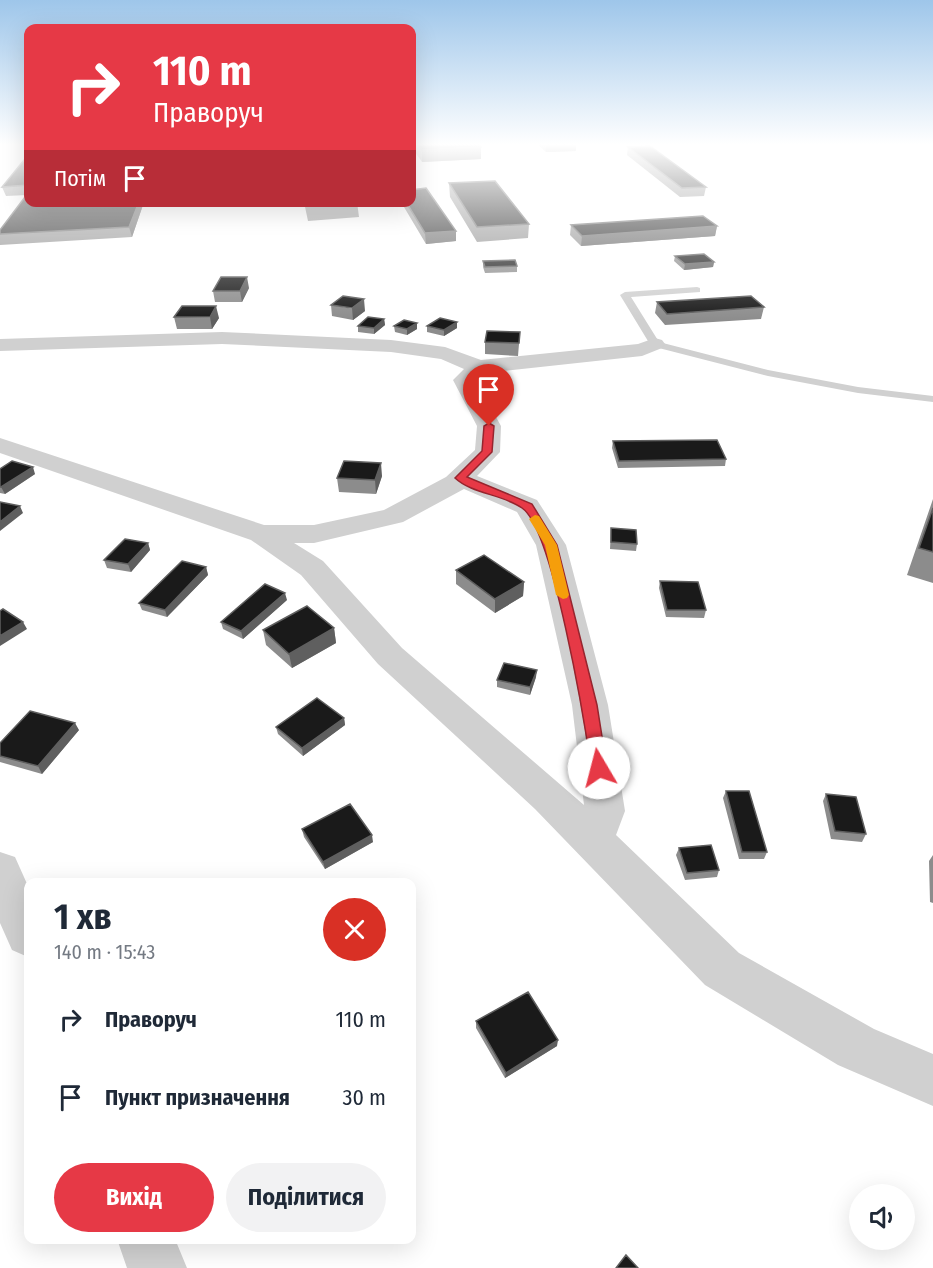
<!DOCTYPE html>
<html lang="uk">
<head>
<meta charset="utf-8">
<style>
	:root { --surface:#fff; --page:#f2f2f3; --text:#1f2937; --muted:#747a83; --accent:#e63946 }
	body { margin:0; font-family:"Fira Sans Condensed",sans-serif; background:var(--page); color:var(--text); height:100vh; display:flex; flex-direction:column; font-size:22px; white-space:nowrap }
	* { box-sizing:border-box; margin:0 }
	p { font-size:20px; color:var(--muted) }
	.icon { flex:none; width:33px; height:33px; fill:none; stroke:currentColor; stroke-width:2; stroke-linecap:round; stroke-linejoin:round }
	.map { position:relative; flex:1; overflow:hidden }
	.panel { position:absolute; left:24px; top:878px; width:392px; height:366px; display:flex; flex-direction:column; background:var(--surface); border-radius:12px; box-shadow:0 6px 24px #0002 }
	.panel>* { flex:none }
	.guide { position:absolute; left:24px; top:24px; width:392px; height:183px; border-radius:12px; box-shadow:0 6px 24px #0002; background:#e63946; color:#fff; overflow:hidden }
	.fabs { position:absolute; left:849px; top:1184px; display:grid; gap:12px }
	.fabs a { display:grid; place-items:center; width:66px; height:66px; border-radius:50%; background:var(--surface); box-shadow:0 6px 24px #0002; font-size:30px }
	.pin { position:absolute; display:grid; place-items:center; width:51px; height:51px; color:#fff; margin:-62px -26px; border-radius:50% 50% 50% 0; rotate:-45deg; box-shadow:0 0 6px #0007 }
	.pin .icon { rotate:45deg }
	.me { position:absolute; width:66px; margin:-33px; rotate:352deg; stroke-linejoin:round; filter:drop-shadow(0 0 4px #0008) }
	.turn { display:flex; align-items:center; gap:21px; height:126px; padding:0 30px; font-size:27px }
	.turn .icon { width:78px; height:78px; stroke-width:2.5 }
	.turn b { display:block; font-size:42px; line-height:51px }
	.then { display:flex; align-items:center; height:57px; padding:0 30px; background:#0003; gap:12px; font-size:22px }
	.round { display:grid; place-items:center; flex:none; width:63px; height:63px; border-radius:32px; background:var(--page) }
	.overview { display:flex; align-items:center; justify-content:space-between; height:102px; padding:0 30px }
	h1 { font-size:36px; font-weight:700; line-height:45px }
	.primary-button { display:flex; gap:12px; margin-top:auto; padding:12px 30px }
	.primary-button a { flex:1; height:69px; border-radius:36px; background:var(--accent); color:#fff; font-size:24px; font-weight:700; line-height:69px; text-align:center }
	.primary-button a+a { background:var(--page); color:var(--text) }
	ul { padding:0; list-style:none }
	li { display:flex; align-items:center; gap:18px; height:78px; padding:0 30px }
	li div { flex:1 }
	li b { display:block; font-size:22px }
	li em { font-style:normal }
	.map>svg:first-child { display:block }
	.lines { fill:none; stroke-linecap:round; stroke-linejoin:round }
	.lane { fill:#d0d0d0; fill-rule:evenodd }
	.street { fill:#d0d0d0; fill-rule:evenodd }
	.wall { fill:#8c8c8c }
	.shaded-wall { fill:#5f5f5f }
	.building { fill:#1a1a1a; stroke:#5f5f5f; stroke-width:1.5 }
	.route { fill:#e63946; stroke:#96252e; stroke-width:1.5 }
	.slow { fill:#f59e0b }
</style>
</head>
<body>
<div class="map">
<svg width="933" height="1268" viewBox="0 0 933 1268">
	<rect width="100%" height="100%" fill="#fff"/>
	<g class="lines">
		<path class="lane" d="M 697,287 L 700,288 L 700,292 L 631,297 L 659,342 L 768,370 L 858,387 L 933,396 L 933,402 L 858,393 L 768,376 L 651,346 L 620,295 L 625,292 Z"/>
		<path class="street" d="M 222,332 L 391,340 L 445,347 L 481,360 L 638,344 L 655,338 L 662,340 L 665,344 L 662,348 L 642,356 L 485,373 L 476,381 L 501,426 L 500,452 L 477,476 L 537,500 L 566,545 L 608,705 L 625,811 L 616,835 L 739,953 L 874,1029 L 933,1054 L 933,1106 L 838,1065 L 705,985 L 535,809 L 378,664 L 301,575 L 251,540 L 0,453 L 0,438 L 264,525 L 314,525 L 384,510 L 446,477 L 475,450 L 477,426 L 453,380 L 464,369 L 441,359 L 391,352 L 222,344 L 0,351 L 0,339 ZM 464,489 L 517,512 L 536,545 L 572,705 L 584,805 L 402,648 L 323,561 L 294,543 L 314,543 L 403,522 Z
			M 0,852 L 15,857 L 28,886 L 28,957 L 12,950 L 0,923 Z
			M 117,1239 L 175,1239 L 187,1268 L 127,1268 Z"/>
	</g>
	<path class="wall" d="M 411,143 L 478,143 L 481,147 L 481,159 L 422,162 L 411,146 Z
		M 536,143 L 576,143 L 576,151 L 546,152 Z
		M 628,147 L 706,187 L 704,196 L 680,197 L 627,155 Z
		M 28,155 L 28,202 L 144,202 L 132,237 L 0,245 L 0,230 L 27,195 L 6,196 L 2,187 Z
		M 449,183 L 529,224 L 528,238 L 477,242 L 450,197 Z
		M 304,202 L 357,202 L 359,217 L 308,221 Z
		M 401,202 L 411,202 L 456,231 L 456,241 L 426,244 Z
		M 571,225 L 717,226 L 715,236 L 581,246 L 570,235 Z
		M 675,256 L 714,262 L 713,267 L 684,270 L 674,261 Z
		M 483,261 L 517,266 L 517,272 L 485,273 L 483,267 Z
		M 249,288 L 242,302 L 215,302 L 213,291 Z
		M 657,302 L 764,307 L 761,319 L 665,325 L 655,313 Z
		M 331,305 L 365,311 L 353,320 L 332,316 Z
		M 174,317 L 219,318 L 212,329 L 177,329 Z
		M 384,319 L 385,325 L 374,334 L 358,332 L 358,326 Z
		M 457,322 L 457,328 L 444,336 L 427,332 L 427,326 Z
		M 417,323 L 417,329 L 407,335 L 395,332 L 394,326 Z
		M 520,332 L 518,356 L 485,354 L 485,342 Z
		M 613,441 L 726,459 L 725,466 L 618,468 L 612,448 Z
		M 0,469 L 35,474 L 5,494 L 0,493 Z
		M 382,476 L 376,494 L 339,492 L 337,478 Z
		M 933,499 L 933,583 L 907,575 Z
		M 611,528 L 637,544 L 636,551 L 610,549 Z
		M 148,543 L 150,550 L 131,572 L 107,568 L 104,560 Z
		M 206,567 L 208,575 L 167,617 L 142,610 L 139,603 Z
		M 456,570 L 524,582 L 523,596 L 495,613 L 456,584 Z
		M 660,581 L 706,610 L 704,618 L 666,617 L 659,588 Z
		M 287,600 L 243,639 L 223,629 L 221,622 Z
		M 334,628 L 336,643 L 292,668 L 266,645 L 263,630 Z
		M 536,677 L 530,695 L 497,687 L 497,680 Z
		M 344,718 L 345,725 L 303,756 L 278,734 L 276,727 Z
		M 79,730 L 42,774 L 0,762 L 0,743 Z
		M 726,791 L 767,852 L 764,859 L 739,859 L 723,798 Z
		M 826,794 L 866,834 L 862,842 L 831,839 L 823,801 Z
		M 302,829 L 373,842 L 325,869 L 304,837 Z
		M 679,848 L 719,870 L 717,877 L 685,880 L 676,855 Z
		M 933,855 L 933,903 L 930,902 L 929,861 Z
		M 476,1021 L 557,1046 L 505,1078 L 476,1028 Z"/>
	<path class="shaded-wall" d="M 561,143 L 576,143 L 576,151 L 546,152 L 546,144 Z
		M 481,147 L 481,159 L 422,162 L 422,150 Z
		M 139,202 L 144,202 L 132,237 L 129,227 Z
		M 717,226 L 715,236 L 581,246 L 582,236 Z
		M 456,231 L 456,241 L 426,244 L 425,233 Z
		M 714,262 L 713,267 L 684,270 L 685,264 Z
		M 247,277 L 249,288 L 242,302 L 240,291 Z
		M 364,299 L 365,311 L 353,320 L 352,308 Z
		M 216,306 L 219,318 L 212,329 L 210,317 Z
		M 384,319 L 385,325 L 374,334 L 374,328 Z
		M 457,322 L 457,328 L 444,336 L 444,330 Z
		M 417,323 L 417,329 L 407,335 L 407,329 Z
		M 381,463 L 382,476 L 376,494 L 375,480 Z
		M 33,467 L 35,474 L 5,494 L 1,487 Z
		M 20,506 L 23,513 L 0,531 L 0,522 Z
		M 148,543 L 150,550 L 131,572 L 128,564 Z
		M 206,567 L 208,575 L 167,617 L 165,610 Z
		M 524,582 L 523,596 L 495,613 L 495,599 Z
		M 285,593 L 287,600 L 243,639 L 241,631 Z
		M 23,622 L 27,629 L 0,646 L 0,636 Z
		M 334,628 L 336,643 L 292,668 L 289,654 Z
		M 537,670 L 536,677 L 530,695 L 530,687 Z
		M 344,718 L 345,725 L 303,756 L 302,748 Z
		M 75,723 L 79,730 L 42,774 L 38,766 Z
		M 372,835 L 373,842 L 325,869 L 323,862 Z
		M 558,1040 L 557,1046 L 505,1078 L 506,1073 Z"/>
	<path class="building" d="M 417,143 L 478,143 L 481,147 L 422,150 Z
		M 650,146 L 706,187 L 682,188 L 628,147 Z
		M 28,155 L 28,185 L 2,187 Z
		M 495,181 L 529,224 L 477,227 L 449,183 Z
		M 426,188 L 456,231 L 425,233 L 406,202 L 411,202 L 411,190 Z
		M 28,193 L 28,202 L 139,202 L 129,227 L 0,234 L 0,230 Z
		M 305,202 L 357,202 L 357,203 L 306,206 Z
		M 703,216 L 717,226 L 582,236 L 571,225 Z
		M 704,254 L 714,262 L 685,264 L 675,256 Z
		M 515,260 L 517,266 L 485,267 L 483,261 Z
		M 221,277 L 247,277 L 240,291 L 213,291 Z
		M 343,296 L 364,299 L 352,308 L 331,305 Z
		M 751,296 L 764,307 L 667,314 L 657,302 Z
		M 182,306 L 216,306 L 210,317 L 174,317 Z
		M 368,317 L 384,319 L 374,328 L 358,326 Z
		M 440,318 L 457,322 L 444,330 L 427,326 Z
		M 404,320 L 417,323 L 407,329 L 394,326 Z
		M 487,331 L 520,332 L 519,343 L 485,342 Z
		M 717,440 L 726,459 L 619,461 L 613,441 Z
		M 12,461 L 33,467 L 1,487 L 0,487 L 0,469 Z
		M 344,461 L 381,463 L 375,480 L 337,478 Z
		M 0,502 L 20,506 L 0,522 Z
		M 933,508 L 933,552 L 919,548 Z
		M 611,528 L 636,530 L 637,544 L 611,542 Z
		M 125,539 L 148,543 L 128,564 L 104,560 Z
		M 484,555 L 524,582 L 495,599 L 456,570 Z
		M 182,561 L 206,567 L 165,610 L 139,603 Z
		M 660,581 L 698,582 L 706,610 L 667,610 Z
		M 265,584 L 285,593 L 241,631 L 221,622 Z
		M 307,606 L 334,628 L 289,654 L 263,630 Z
		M 3,609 L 23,622 L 0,636 L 0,611 Z
		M 504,663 L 537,670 L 530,687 L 497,680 Z
		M 317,698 L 344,718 L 302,748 L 276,727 Z
		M 30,711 L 75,723 L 38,766 L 0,756 L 0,743 Z
		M 726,791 L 749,791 L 767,852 L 742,852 Z
		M 826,794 L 856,797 L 866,834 L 835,831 Z
		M 350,804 L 372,835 L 323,862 L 302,829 Z
		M 711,845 L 719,870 L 687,873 L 679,848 Z
		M 528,992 L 558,1040 L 506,1073 L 476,1021 Z
		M 626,1255 L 638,1268 L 616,1268 Z"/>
	<linearGradient id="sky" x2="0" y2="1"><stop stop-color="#9ec6ea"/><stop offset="0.45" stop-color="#fff"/><stop offset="1" stop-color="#fff" stop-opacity="0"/></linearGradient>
	<rect width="933" height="321" fill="url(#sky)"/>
	<path class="route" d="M 489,423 L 494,426 L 492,452 L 467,477 L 532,504 L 557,545 L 597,705 L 607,768 L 605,773 L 599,775 L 593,773 L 591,768 C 585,724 553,529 522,508 C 502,494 472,494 455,478 L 482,451 L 484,426 Z"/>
	<path class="slow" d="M 535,515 L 539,516 L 557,545 L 569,595 L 567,598 L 563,599 L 556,595 L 545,545 L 529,519 Z"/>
</svg>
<div class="fabs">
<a><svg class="icon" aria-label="sound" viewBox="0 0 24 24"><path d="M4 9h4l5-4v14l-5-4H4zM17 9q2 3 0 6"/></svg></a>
</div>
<div class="pin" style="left:489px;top:426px;background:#d93025"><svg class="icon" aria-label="arrive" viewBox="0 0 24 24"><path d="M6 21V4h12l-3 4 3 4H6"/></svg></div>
<svg class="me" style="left:599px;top:768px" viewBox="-20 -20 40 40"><circle r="19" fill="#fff"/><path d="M0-13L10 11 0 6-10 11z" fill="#e63946"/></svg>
<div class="guide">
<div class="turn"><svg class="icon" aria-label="right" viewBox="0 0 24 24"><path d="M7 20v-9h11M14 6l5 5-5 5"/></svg><div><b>110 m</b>Праворуч</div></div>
<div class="then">Потім<svg class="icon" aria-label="arrive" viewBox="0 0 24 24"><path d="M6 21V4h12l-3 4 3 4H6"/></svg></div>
</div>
<section class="panel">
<div class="overview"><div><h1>1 хв</h1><p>140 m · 15:43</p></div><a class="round" style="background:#d93025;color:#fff"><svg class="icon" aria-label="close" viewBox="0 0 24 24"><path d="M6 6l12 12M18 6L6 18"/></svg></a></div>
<ul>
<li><svg class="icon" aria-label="right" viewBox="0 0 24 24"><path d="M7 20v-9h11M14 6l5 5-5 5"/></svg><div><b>Праворуч</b></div><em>110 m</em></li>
<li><svg class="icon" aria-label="arrive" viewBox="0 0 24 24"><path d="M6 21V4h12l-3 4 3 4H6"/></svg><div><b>Пункт призначення</b></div><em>30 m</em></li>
</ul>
<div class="primary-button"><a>Вихід</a><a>Поділитися</a></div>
</section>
</div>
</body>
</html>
